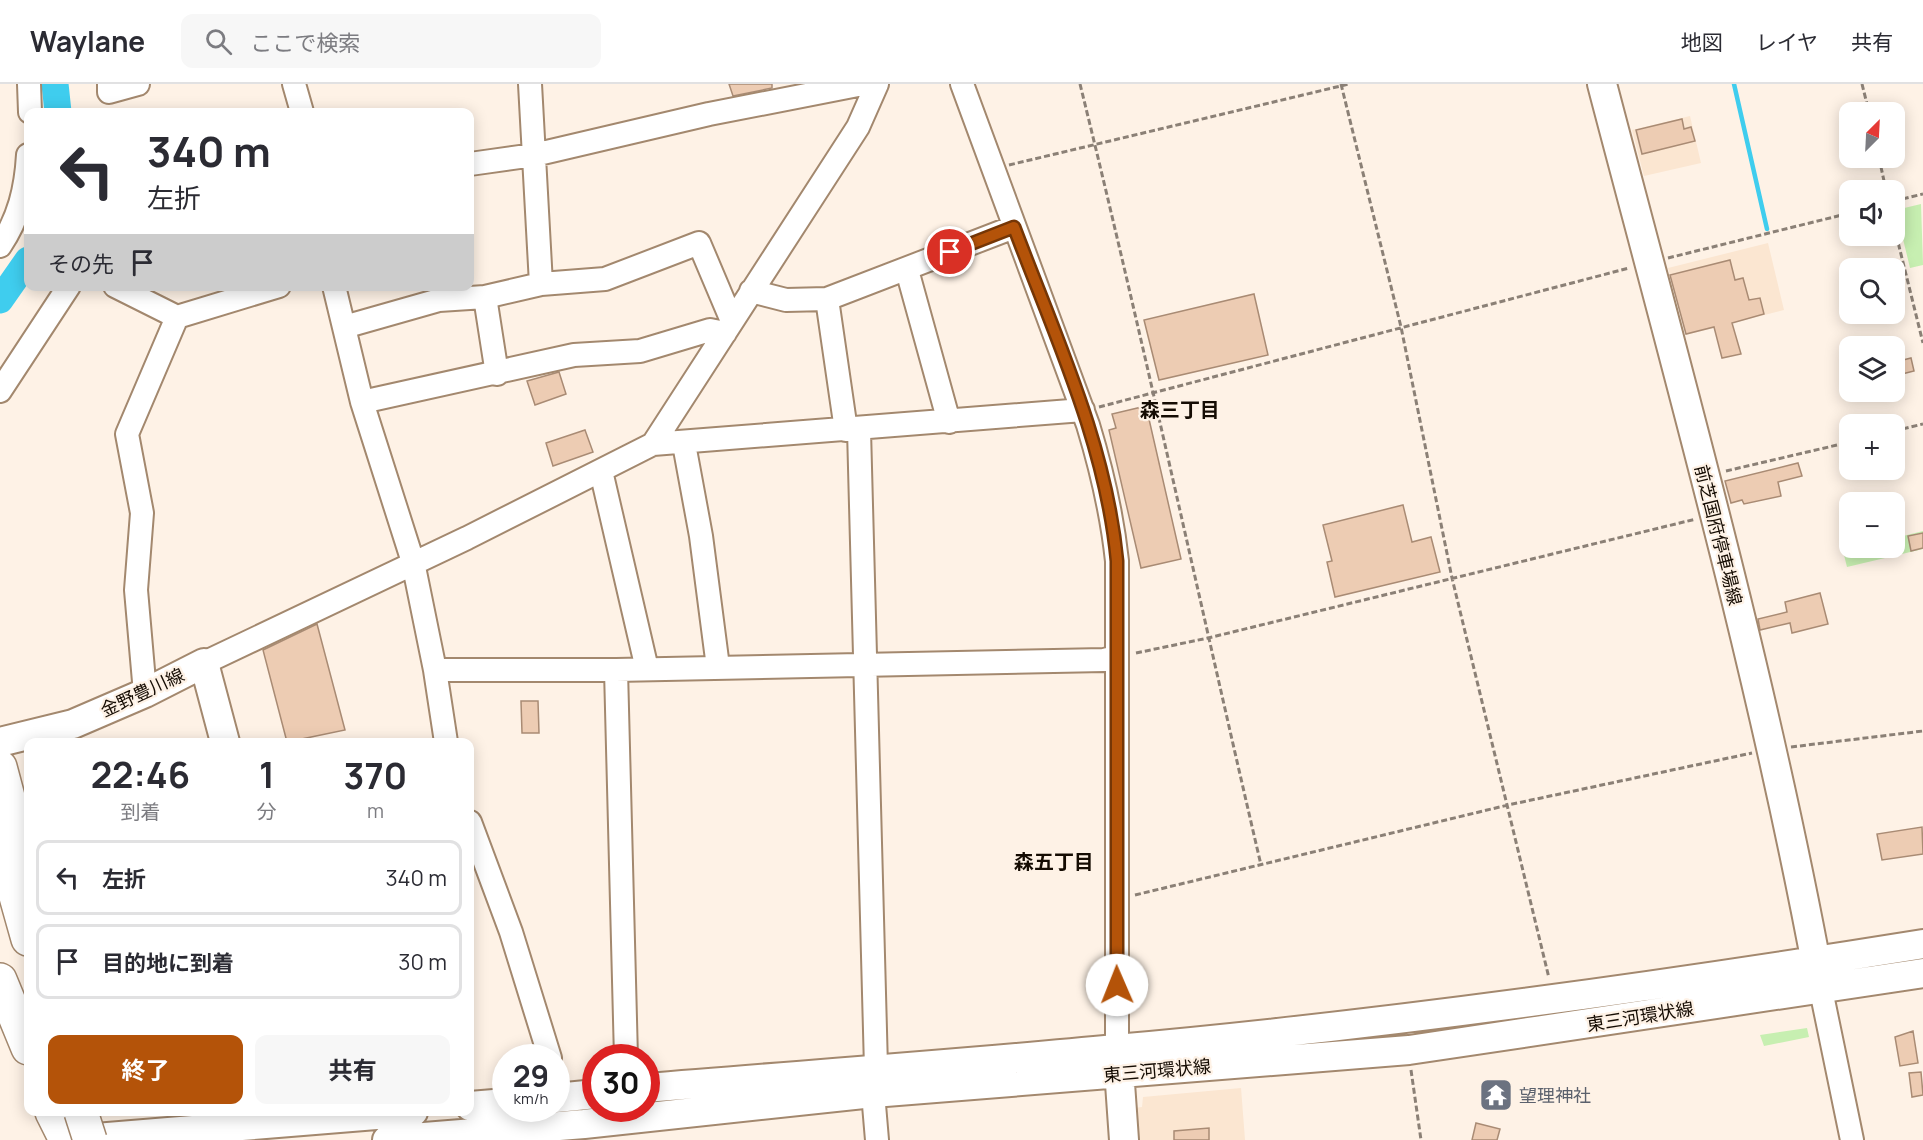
<!DOCTYPE html>
<html lang="ja">
<head>
<meta charset="utf-8">
<style>
	:root { --surface:#fff; --page:#f7f7f7; --text:#2b2b33; --muted:#7c7c81; --line:#e1e1e2; --accent:#b45309 }
	body { margin:0; font-family:Manrope,"Noto Sans JP",sans-serif; background:var(--page); color:var(--text); height:100vh; display:flex; flex-direction:column; font-size:22px; white-space:nowrap }
	* { box-sizing:border-box; margin:0 }
	p { font-size:20px; color:var(--muted) }
	.icon { flex:none; width:33px; height:33px; fill:none; stroke:currentColor; stroke-width:2; stroke-linecap:round; stroke-linejoin:round }
	.map { position:relative; flex:1; overflow:hidden }
	.sheet { position:absolute; left:24px; top:654px; width:450px; height:378px; display:flex; flex-direction:column; background:var(--surface); border-radius:12px; box-shadow:0 3px 15px #0003 }
	.sheet>* { flex:none }
	.guide { position:absolute; left:24px; top:24px; width:450px; height:183px; border-radius:12px; box-shadow:0 3px 15px #0003; background:#fff; color:var(--text); overflow:hidden }
	.needle { width:39px; rotate:24deg }
	.controls { position:absolute; left:1839px; top:18px; display:grid; gap:12px }
	.controls a { display:grid; place-items:center; width:66px; height:66px; border-radius:12px; background:var(--surface); box-shadow:0 3px 15px #0003; font-size:30px }
	.speed { position:absolute; left:492px; top:960px; display:flex; gap:12px; font-size:30px; font-weight:700; text-align:center }
	.speed>* { display:grid; place-content:center; width:78px; height:78px; border-radius:50%; background:var(--surface); box-shadow:0 3px 15px #0003; line-height:1 }
	.speed small { font-size:15px; font-weight:400 }
	.speed .limit { border:9px solid #d22; background:#fff; color:#111 }
	.pin { position:absolute; display:grid; place-items:center; width:51px; height:51px; color:#fff; margin:-26px; border:3px solid #fff; border-radius:50%; box-shadow:0 2px 6px #0007 }
	.me { position:absolute; width:66px; margin:-33px; rotate:359deg; stroke-linejoin:round; filter:drop-shadow(0 0 4px #0008) }
	.turn { display:flex; align-items:center; gap:21px; height:126px; padding:0 24px; font-size:27px }
	.turn .icon { width:78px; height:78px; stroke-width:2.5 }
	.turn b { display:block; font-size:42px; line-height:51px }
	.then { display:flex; align-items:center; height:57px; padding:0 24px; background:#0003; gap:12px; font-size:22px }
	.eta { display:flex; justify-content:space-evenly; align-items:center; height:102px; text-align:center }
	.eta b { font-size:36px; font-weight:700; line-height:42px }
	.cta { display:flex; gap:12px; margin-top:auto; padding:12px 24px }
	.cta a { flex:1; height:69px; border-radius:12px; background:var(--accent); color:#fff; font-size:24px; font-weight:700; line-height:69px; text-align:center }
	.cta a+a { background:var(--page); color:var(--text) }
	ul { padding:0; list-style:none }
	li { display:flex; align-items:center; gap:18px; height:75px; margin:0 12px 9px; padding:0 12px; border:3px solid var(--line); border-radius:12px }
	li div { flex:1 }
	li b { display:block; font-size:22px }
	li em { font-style:normal }
	header { display:flex; align-items:center; gap:36px; box-sizing:border-box; height:84px; padding:0 30px; background:var(--surface); border-bottom:2px solid var(--line) }
	header strong { font-size:28px }
	nav { display:flex; gap:33px; margin-inline-start:auto; font-size:21px }
	.search { width:420px; height:54px; background:var(--page); display:flex; align-items:center; gap:15px; box-sizing:border-box; padding:0 21px; border-radius:12px; color:var(--muted); font-size:22px }
	.map>svg:first-child { display:block }
	.built { fill:#fbe6d1 }
	.green { fill:#c7efb1 }
	.lines { fill:none; stroke-linecap:round; stroke-linejoin:round }
	.stream { stroke:#3fcdee; stroke-width:4.5 }
	.river { stroke:#3fcdee; stroke-width:27 }
	.building { fill:#edccb3; stroke:#a98b74; stroke-width:1.5 }
	.minor-casing { stroke:#a3886e; stroke-width:26 }
	.major-casing { stroke:#a3886e; stroke-width:32 }
	.highway-casing { stroke:#a3886e; stroke-width:36 }
	.path { stroke:#8b8076; stroke-width:3; stroke-dasharray:6 3; stroke-linecap:butt }
	.minor { stroke:#fff; stroke-width:22 }
	.major { stroke:#fff; stroke-width:28 }
	.highway { stroke:#fff; stroke-width:33 }
	.highway-bridge-casing { stroke:#a3886e; stroke-width:36; stroke-linecap:butt }
	.highway-bridge { stroke:#fff; stroke-width:33 }
	.route-casing { stroke:#753606; stroke-width:15 }
	.route { stroke:#b45309; stroke-width:10 }
	.labels { text-anchor:middle; dominant-baseline:central; stroke-width:4.5; stroke-linejoin:round; paint-order:stroke }
	.street-label { font-size:18px; fill:#150c03; stroke:#fef2e6 }
	.worship-label { font-size:18px; fill:#5b616d; stroke:#fef2e6; text-anchor:start }
	.neighbourhood-label { font-size:20px; font-weight:bold; fill:#150c03; stroke:#fef2e6 }
</style>
</head>
<body>
<header>
<strong>Waylane</strong>
<div class="search"><svg class="icon" aria-label="search" viewBox="0 0 24 24"><circle cx="10" cy="10" r="6"/><path d="M15 15l6 6"/></svg>ここで検索</div>
<nav><a>地図</a><a>レイヤ</a><a>共有</a></nav>
</header>
<div class="map">
<svg width="1923" height="1056" viewBox="0 0 1923 1056">
	<rect width="100%" height="100%" fill="#fef2e6"/>
	<path class="built" d="M 1690,32 L 1701,79 L 1644,92 L 1632,46 Z
		M 1768,159 L 1784,226 L 1686,251 L 1668,184 Z
		M 1241,1004 L 1245,1056 L 1135,1056 L 1134,1024 L 1142,1023 L 1143,1013 Z"/>
	<path class="green" d="M 1921,120 L 1923,181 L 1910,184 L 1896,126 Z
		M 1923,447 L 1923,465 L 1847,483 L 1843,467 L 1856,464 L 1894,464 L 1895,454 Z
		M 1807,944 L 1809,953 L 1764,962 L 1760,951 Z"/>
	<g class="lines">
		<path class="stream" d="M 1734,0 L 1767,145"/>
		<path class="river" d="M 55,0 L 58,28
			M 0,216 L 28,176"/>
	</g>
	<path class="building" d="M 729,0 L 772,0 L 772,4 L 733,12 Z
		M 1682,35 L 1684,45 L 1691,43 L 1695,57 L 1642,70 L 1636,46 Z
		M 1730,176 L 1735,196 L 1743,194 L 1749,216 L 1760,214 L 1764,230 L 1732,239 L 1741,270 L 1722,274 L 1714,243 L 1686,250 L 1670,191 Z
		M 1254,210 L 1268,271 L 1159,296 L 1144,236 Z
		M 1911,274 L 1914,287 L 1898,291 L 1895,278 Z
		M 559,288 L 566,310 L 535,321 L 527,297 Z
		M 1146,322 L 1181,475 L 1141,484 L 1109,346 L 1116,344 L 1112,330 Z
		M 585,346 L 593,368 L 553,382 L 546,359 Z
		M 1798,379 L 1802,392 L 1778,398 L 1781,412 L 1744,420 L 1742,416 L 1731,419 L 1725,397 Z
		M 1403,421 L 1412,458 L 1431,453 L 1440,488 L 1335,513 L 1327,478 L 1332,477 L 1323,441 Z
		M 1923,449 L 1923,464 L 1911,467 L 1908,452 Z
		M 1820,509 L 1828,540 L 1792,549 L 1790,539 L 1760,546 L 1758,535 L 1787,528 L 1785,518 Z
		M 317,540 L 345,646 L 287,658 L 263,566 Z
		M 521,617 L 538,617 L 539,649 L 522,649 Z
		M 1922,743 L 1923,770 L 1882,776 L 1877,750 Z
		M 1913,947 L 1918,979 L 1900,982 L 1895,953 Z
		M 1921,988 L 1923,1011 L 1912,1013 L 1909,989 Z
		M 1476,1039 L 1500,1045 L 1497,1056 L 1472,1056 Z
		M 1209,1044 L 1209,1056 L 1174,1056 L 1174,1047 Z"/>
	<g class="lines">
		<defs>
			<path id="minor" d="M 29,0 L 30,28
				M 109,0 L 109,8 L 138,0
				M 294,0 L 302,28
				M 530,0 L 541,200
				M 962,0 L 1088,341 C 1102,387 1112,430 1117,477 L 1117,965
				M 470,80 L 534,71 L 709,30 L 863,0
				M 0,162 C 19,134 26,105 28,71
				M 907,186 L 949,338
				M 115,202 L 177,233 L 279,202
				M 334,202 L 362,318 L 413,478 L 435,586 L 446,658
				M 751,207 L 786,216 L 827,215 L 1014,143
				M 485,213 L 497,290
				M 827,215 L 846,346
				M 344,243 L 439,216 L 485,213 L 541,200 L 605,195 L 699,159 L 732,237
				M 0,307 L 69,202
				M 362,318 L 574,271 L 640,267 L 710,246 L 725,249
				M 859,346 L 876,984
				M 653,360 L 858,43 L 877,0
				M 684,360 L 701,452 L 718,583
				M 601,387 L 647,585
				M 204,579 L 467,454 L 653,360 L 1083,326
				M 435,586 L 616,586 L 1104,576 L 1116,573
				M 616,586 L 626,974
				M 145,609 L 136,506 L 142,429 L 127,350 L 177,233
				M 470,738 L 511,848 L 550,974
				M 1821,906 L 1852,1056
				M 873,1009 L 877,1056"/>
			<path id="major" d="M 1602,0 C 1680,297 1763,593 1819,895
				M 0,658 L 73,640 L 145,609 L 204,579 L 225,658
				M 1118,971 L 1124,1056
				M 646,1004 C 803,991 960,980 1116,965 C 1386,941 1655,903 1923,860
				M 556,1014 L 596,1010
				M 470,1022 L 506,1019
				M 71,1056 L 413,1028
				M 387,1056 L 584,1040 L 873,1009 L 1409,966 L 1923,889"/>
			<path id="highway" d="M 0,683 L 28,788
				M 2,763 L 28,855
				M 0,896 L 28,964
				M 52,1028 L 66,1056"/>
		</defs>
		<use href="#minor" class="minor-casing"/>
		<use href="#major" class="major-casing"/>
		<use href="#highway" class="highway-casing"/>
		<path class="path" d="M 1080,0 C 1144,259 1200,520 1261,781
			M 1341,0 L 1401,243 L 1452,494 L 1549,894
			M 1862,0 L 1869,28
			M 1879,74 L 1886,106
			M 1009,81 L 1349,0
			M 1894,117 L 1923,110
			M 1894,142 L 1923,259
			M 1668,174 L 1850,129
			M 1099,323 L 1629,184
			M 1894,347 L 1923,340
			M 1726,387 L 1850,358
			M 1136,569 L 1208,554 L 1696,435
			M 1791,663 L 1923,647
			M 1135,811 L 1508,721 L 1752,669
			M 1411,986 L 1421,1056"/>
		<use href="#minor" class="minor"/>
		<use href="#major" class="major"/>
		<use href="#highway" class="highway"/>
		<defs>
			<path id="highway-bridge" d="M 81,1028 L 90,1056"/>
		</defs>
		<use href="#highway-bridge" class="highway-bridge-casing"/>
		<use href="#highway-bridge" class="highway-bridge"/>
	</g>
	<g class="lines">
		<defs>
			<path id="route" d="M 950,168 L 1014,143 C 1055,252 1106,360 1117,477 L 1117,901"/>
		</defs>
		<use href="#route" class="route-casing"/>
		<use href="#route" class="route"/>
	</g>
	<defs>
		<symbol id="temple-square" viewBox="-11 -11 22 22"><rect x="-9" y="-9" width="18" height="18" rx="4" fill="#6b7280" stroke="#fef2e6"/><path d="M0-6L5-2H3V0L6.5 2.5H4V6H1.5V3h-3V6H-4V2.5H-6.5L-3 0V-2H-5Z" fill="#fff"/></symbol>
	</defs>
	<g fill-rule="evenodd">
		<use href="#temple-square" x="1477" y="992" width="38" height="38"/>
	</g>
	<g class="labels">
		<g class="street-label">
			<text transform="translate(1719 451) rotate(76)">前芝国府停車場線</text>
			<text transform="translate(142 608) rotate(-25)">金野豊川線</text>
			<text transform="translate(1640 932) rotate(-9)">東三河環状線</text>
			<text transform="translate(1157 986) rotate(-5)">東三河環状線</text>
		</g>
		<g class="worship-label">
			<text x="1519" y="1011">望理神社</text>
		</g>
		<g class="neighbourhood-label">
			<text x="1180" y="325">森三丁目</text>
			<text x="1054" y="777">森五丁目</text>
		</g>
	</g>
</svg>
<div class="controls">
<a><svg class="needle" viewBox="-14 -14 28 28"><path d="M0-13l5 13h-10z" fill="#e53935"/><path d="M0 13l5-13h-10z" fill="#7c7c81"/></svg></a>
<a><svg class="icon" aria-label="sound" viewBox="0 0 24 24"><path d="M4 9h4l5-4v14l-5-4H4zM17 9q2 3 0 6"/></svg></a>
<a><svg class="icon" aria-label="search" viewBox="0 0 24 24"><circle cx="10" cy="10" r="6"/><path d="M15 15l6 6"/></svg></a>
<a><svg class="icon" aria-label="layers" viewBox="0 0 24 24"><path d="M12 4l9 5-9 5-9-5zM3 14l9 5 9-5"/></svg></a>
<a>+</a>
<a>−</a>
</div>
<div class="speed"><div>29<small>km/h</small></div><div class="limit">30</div></div>
<div class="pin" style="left:950px;top:168px;background:#d93025"><svg class="icon" aria-label="arrive" viewBox="0 0 24 24"><path d="M6 21V4h12l-3 4 3 4H6"/></svg></div>
<svg class="me" style="left:1117px;top:901px" viewBox="-20 -20 40 40"><circle r="19" fill="#fff"/><path d="M0-13L10 11 0 6-10 11z" fill="#b45309"/></svg>
<div class="guide">
<div class="turn"><svg class="icon" aria-label="left" viewBox="0 0 24 24"><path d="M17 20v-9H6M10 6l-5 5 5 5"/></svg><div><b>340 m</b>左折</div></div>
<div class="then">その先<svg class="icon" aria-label="arrive" viewBox="0 0 24 24"><path d="M6 21V4h12l-3 4 3 4H6"/></svg></div>
</div>
<section class="sheet">
<div class="eta">
<div><b>22:46</b><p>到着</p></div>
<div><b>1</b><p>分</p></div>
<div><b>370</b><p>m</p></div>
</div>
<ul>
<li><svg class="icon" aria-label="left" viewBox="0 0 24 24"><path d="M17 20v-9H6M10 6l-5 5 5 5"/></svg><div><b>左折</b></div><em>340 m</em></li>
<li><svg class="icon" aria-label="arrive" viewBox="0 0 24 24"><path d="M6 21V4h12l-3 4 3 4H6"/></svg><div><b>目的地に到着</b></div><em>30 m</em></li>
</ul>
<div class="cta"><a>終了</a><a>共有</a></div>
</section>
</div>
</body>
</html>
